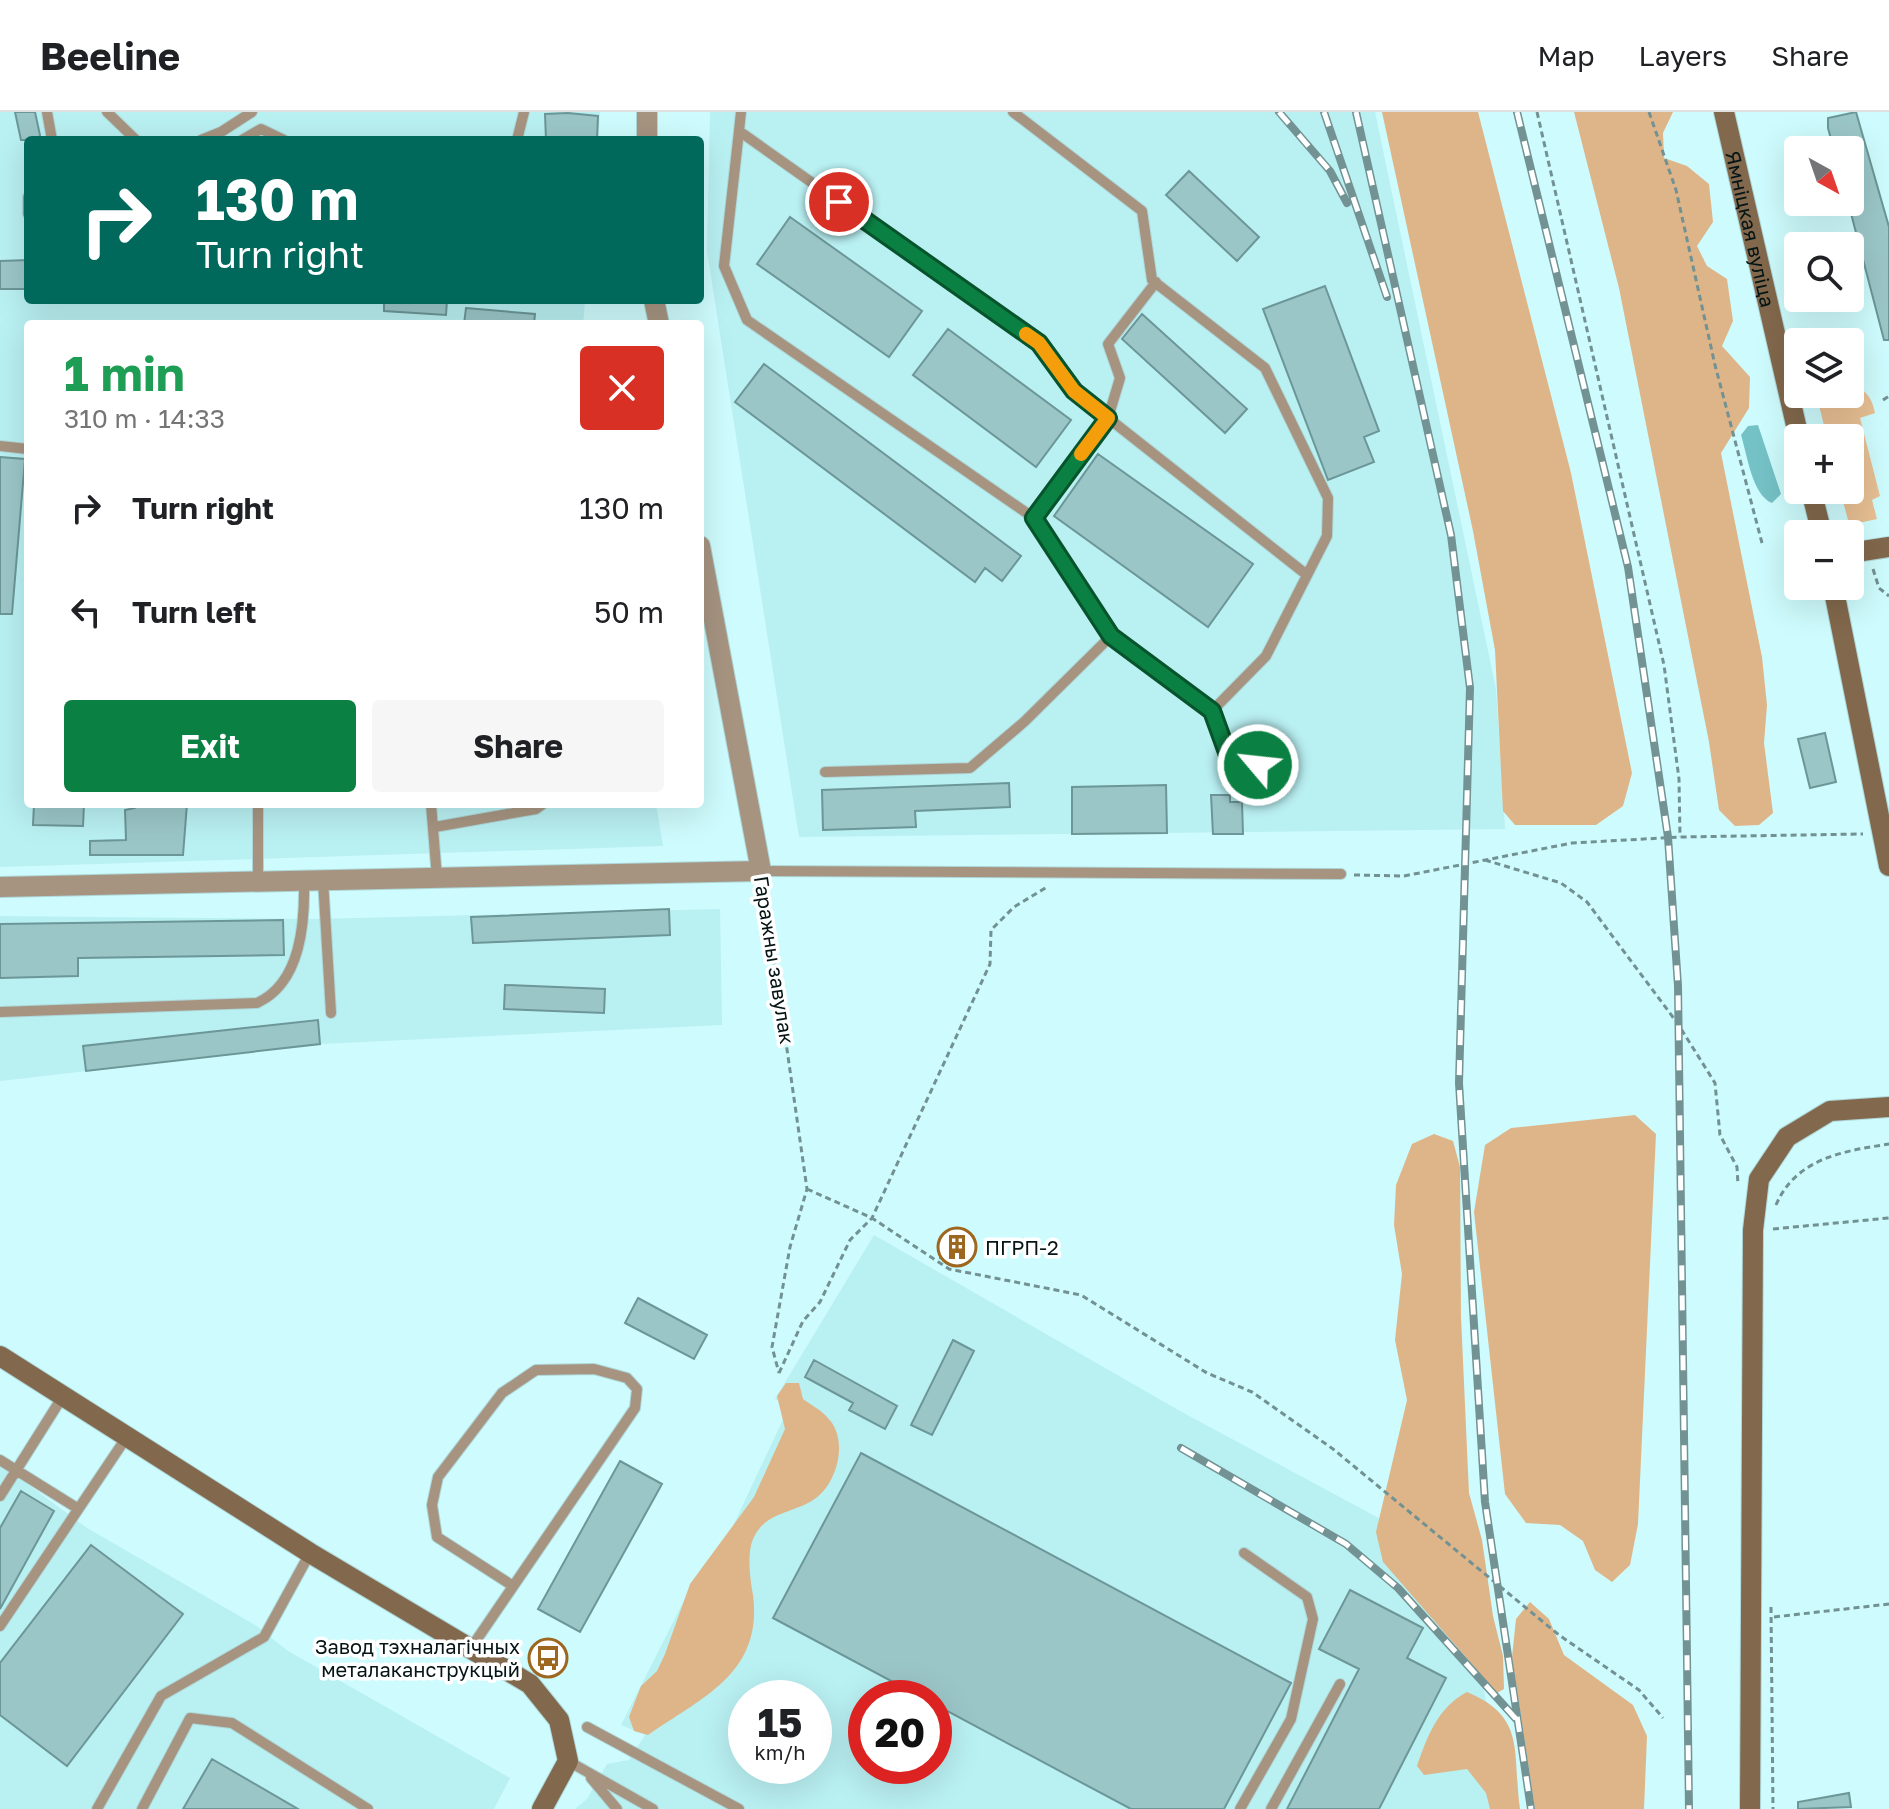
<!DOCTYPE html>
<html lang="en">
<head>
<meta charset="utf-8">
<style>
	:root { --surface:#fff; --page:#f6f6f6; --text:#202124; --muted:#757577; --line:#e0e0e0; --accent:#0b8043 }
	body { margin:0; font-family:"Golos Text",sans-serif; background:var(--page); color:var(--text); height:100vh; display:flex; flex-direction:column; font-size:30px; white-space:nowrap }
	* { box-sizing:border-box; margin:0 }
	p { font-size:26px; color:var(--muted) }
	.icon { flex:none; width:44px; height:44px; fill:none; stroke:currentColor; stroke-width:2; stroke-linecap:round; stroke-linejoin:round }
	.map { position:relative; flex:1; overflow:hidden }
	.side { position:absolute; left:24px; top:208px; width:680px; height:488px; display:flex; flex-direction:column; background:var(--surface); border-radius:8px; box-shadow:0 8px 32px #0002 }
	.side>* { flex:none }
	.banner { position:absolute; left:24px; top:24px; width:680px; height:168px; border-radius:8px; box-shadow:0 8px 32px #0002; background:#00695c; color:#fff; overflow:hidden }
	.needle { width:52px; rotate:140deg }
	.buttons { position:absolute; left:1784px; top:24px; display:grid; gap:16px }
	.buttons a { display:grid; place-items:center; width:80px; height:80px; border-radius:8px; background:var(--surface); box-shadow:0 8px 32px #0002; font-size:40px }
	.speed { position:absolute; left:728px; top:1568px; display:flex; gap:16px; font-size:40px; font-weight:700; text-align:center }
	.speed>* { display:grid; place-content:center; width:104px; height:104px; border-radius:50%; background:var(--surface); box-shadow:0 8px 32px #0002; line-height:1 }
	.speed small { font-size:20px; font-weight:400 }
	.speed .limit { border:12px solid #d22; background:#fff; color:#111 }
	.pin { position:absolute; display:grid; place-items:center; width:68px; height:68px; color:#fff; margin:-34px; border:4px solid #fff; border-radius:50%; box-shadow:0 2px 8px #0007 }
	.me { position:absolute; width:88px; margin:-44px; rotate:298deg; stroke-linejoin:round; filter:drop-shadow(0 0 6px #0008) }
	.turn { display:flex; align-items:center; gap:28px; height:168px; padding:0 40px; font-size:36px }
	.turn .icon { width:104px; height:104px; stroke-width:2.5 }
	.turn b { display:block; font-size:56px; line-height:68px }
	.round { display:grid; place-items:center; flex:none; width:84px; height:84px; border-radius:8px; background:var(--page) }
	.head { display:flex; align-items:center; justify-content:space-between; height:136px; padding:0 40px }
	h1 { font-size:48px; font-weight:700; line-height:60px; color:#1e9e55 }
	.action { display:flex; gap:16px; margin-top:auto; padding:16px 40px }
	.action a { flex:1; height:92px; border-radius:8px; background:var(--accent); color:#fff; font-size:32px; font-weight:700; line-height:92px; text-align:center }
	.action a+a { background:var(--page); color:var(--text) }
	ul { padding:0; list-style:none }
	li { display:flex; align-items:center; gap:24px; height:104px; padding:0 40px }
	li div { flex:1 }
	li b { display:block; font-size:30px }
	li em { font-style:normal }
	header { display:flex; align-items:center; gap:48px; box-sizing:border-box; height:112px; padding:0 40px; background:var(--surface); border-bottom:2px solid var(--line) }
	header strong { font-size:38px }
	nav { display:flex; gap:44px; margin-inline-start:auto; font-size:28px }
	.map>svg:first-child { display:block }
	.built { fill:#b9f0f2; fill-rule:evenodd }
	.green { fill:#e7bf93 }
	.forest { fill:#deb588 }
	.water { fill:#75c2c6 }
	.building { fill:#9bc6c8; stroke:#6c9697; stroke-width:2 }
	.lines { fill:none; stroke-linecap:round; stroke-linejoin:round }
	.lane-casing { stroke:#aed6d8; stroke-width:12 }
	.street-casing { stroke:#aed6d8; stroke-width:22 }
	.secondary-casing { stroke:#aed6d8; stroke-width:22 }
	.path { stroke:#729193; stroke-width:3; stroke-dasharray:6 4; stroke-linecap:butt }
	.lane { stroke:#a69481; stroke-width:10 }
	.street { stroke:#a69481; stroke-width:20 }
	.secondary { stroke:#82684c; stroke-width:20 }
	.rail-casing { stroke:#739293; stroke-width:8 }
	.rail { stroke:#fff; stroke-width:5; stroke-dasharray:15; stroke-linecap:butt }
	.route-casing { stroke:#07532c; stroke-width:20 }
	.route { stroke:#0b8043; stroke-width:14 }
	.slow { stroke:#f59e0b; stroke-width:14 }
	.labels { text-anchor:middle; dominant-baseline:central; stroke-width:7; stroke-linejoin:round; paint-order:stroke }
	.street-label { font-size:20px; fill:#051415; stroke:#fff }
	.poi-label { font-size:20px; fill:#051415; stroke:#fff; text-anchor:start }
</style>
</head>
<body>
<header>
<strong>Beeline</strong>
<nav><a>Map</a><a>Layers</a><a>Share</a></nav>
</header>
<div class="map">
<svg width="1889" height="1697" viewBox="0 0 1889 1697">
	<rect width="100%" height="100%" fill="#cefbfd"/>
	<path class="built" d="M 0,0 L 600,0 L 598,28 L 28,28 L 28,188 L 585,188 L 583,212 L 28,212 L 28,692 L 656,692 L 663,734 L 0,755 Z
		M 710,0 L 1375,0 L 1496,577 L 1505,717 L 799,725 L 707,139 Z
		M 720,797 L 722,913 L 320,932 L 0,969 L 0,804 L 316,807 Z
		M 874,1123 L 1180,1299 L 1464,1452 L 1503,1697 L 575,1697 L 587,1687 L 607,1652 L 629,1648 L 645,1623 L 621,1613 L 696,1465 L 707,1469 L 789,1295 L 775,1287 ZM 746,1586 L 814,1586 L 814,1654 L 746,1654 ZM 866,1586 L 934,1586 L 934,1654 L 866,1654 Z
		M 0,1352 L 87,1416 L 255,1513 L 288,1539 L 510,1666 L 494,1697 L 0,1697 Z"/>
	<path class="green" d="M 1850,274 C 1866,276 1872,286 1875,301 L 1860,306 L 1880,384 L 1872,388 L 1877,407 L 1854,412 L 1848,408 L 1840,378 L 1850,378 L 1850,326 L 1827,326 L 1819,293 L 1822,282 L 1850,282 Z"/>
	<path class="forest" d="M 1382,0 L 1478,0 L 1571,361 L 1632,661 L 1623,694 L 1596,713 L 1515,713 L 1503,699 L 1495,538 L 1473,419 Z
		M 1574,0 L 1673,0 L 1663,21 L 1664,46 L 1687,54 L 1709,72 L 1713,110 L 1697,134 L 1707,154 L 1727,167 L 1733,209 L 1722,234 L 1750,265 L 1749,296 L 1721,341 L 1762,545 L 1767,593 L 1764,631 L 1773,701 L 1759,713 L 1735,714 L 1719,698 L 1709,630 L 1619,176 Z
		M 1635,1003 L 1656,1022 L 1638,1412 L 1630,1453 L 1612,1470 L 1595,1458 L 1583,1429 L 1560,1413 L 1526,1411 L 1505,1382 L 1474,1100 L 1485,1033 L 1511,1016 Z
		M 1434,1022 L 1453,1029 L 1460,1055 L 1461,1205 L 1469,1381 L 1482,1428 L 1493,1504 L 1503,1544 L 1504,1577 L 1497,1581 L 1383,1450 L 1376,1420 L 1407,1288 L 1395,1228 L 1402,1162 L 1394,1113 L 1396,1073 L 1412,1032 Z
		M 786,1271 L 799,1271 L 803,1287 C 811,1293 821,1298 827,1305 C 849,1326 838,1370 816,1386 C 796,1401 768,1399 755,1423 C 746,1438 750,1466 753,1483 C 763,1561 703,1585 648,1623 L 634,1619 L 629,1605 L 641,1574 L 657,1559 L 665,1542 L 690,1472 L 754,1385 L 785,1317 L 777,1284 Z
		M 1530,1490 L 1549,1507 L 1564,1543 L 1633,1593 L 1647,1624 L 1644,1697 L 1535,1697 L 1512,1545 L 1516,1507 Z
		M 1467,1580 C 1527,1605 1512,1640 1520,1697 L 1490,1697 L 1486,1681 L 1467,1657 L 1424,1663 L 1417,1654 C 1427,1625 1438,1595 1467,1580 Z"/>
	<path class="water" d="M 1758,313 L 1781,382 L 1772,391 C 1752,383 1747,342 1741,323 L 1748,314 Z"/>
	<path class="building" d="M 15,0 L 35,0 L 41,28 L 21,28 Z
		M 1856,0 L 1889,115 L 1889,228 L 1884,228 L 1848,90 L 1850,38 L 1834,38 L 1828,16 L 1828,6 Z
		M 568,1 L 598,4 L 597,28 L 546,28 L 545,2 Z
		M 1189,59 L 1259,125 L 1237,149 L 1166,83 Z
		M 790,105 L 922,199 L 889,245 L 757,152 Z
		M 28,148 L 28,177 L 0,177 L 0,149 Z
		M 1325,174 L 1379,319 L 1364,325 L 1374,350 L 1328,368 L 1263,197 Z
		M 384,188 L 447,188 L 446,203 L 384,199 Z
		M 466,196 L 535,202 L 534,212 L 464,212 Z
		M 1142,202 L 1247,297 L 1225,321 L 1122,227 Z
		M 948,217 L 1071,308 L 1036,355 L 913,263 Z
		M 764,252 L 1021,444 L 1002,469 L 985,456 L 975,470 L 735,290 Z
		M 1098,342 L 1253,452 L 1208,515 L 1054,404 Z
		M 0,345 L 25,347 L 12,502 L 0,502 Z
		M 1825,621 L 1836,670 L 1810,676 L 1798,627 Z
		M 1009,671 L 1010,695 L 915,699 L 916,715 L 823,718 L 822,678 Z
		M 1166,673 L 1167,721 L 1072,722 L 1072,675 Z
		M 1211,683 L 1230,683 L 1230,690 L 1242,690 L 1243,722 L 1213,722 Z
		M 34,692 L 84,692 L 83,714 L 33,713 Z
		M 136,692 L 187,692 L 183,743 L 90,743 L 90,729 L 126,728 L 125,698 L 135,696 Z
		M 669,797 L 670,823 L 473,831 L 471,805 Z
		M 283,808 L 284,843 L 78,846 L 78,864 L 0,866 L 0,812 Z
		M 505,873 L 605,877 L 604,901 L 504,897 Z
		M 318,908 L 320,932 L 86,959 L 83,934 Z
		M 956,1116 L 973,1124 L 957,1154 L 940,1146 Z
		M 638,1186 L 707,1223 L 694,1247 L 625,1211 Z
		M 953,1228 L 974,1239 L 932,1323 L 911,1313 Z
		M 814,1248 L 897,1294 L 885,1317 L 849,1298 L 853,1291 L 805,1265 Z
		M 861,1341 L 1291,1571 L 1224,1697 L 1131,1697 L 934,1592 L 934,1586 L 923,1586 L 773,1506 Z
		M 620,1349 L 662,1372 L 580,1520 L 538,1497 Z
		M 21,1379 L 54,1399 L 0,1497 L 0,1416 Z
		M 91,1433 L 183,1502 L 67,1654 L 0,1603 L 0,1551 Z
		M 1350,1478 L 1423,1516 L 1407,1546 L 1446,1566 L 1379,1697 L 1287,1697 L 1359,1557 L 1319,1537 Z
		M 212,1647 L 298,1697 L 183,1697 Z
		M 1849,1681 L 1851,1695 L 1798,1697 L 1798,1690 Z"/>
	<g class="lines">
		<defs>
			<path id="lane" d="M 47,0 L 52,28
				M 107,0 L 136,28
				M 1013,0 L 1142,99 L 1152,168 L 1265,256 L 1328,386 L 1327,424 L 1266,544 L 1212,599 L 1228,643 L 1288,663
				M 739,19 L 741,0
				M 201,28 L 221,20 L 252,0
				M 242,28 L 261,17 L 284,28
				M 517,28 L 524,0
				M 28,85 L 28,102
				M 0,334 L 28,337
				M 1034,406 L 1108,306 L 1120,266 L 1108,232 L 1156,170
				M 1111,524 L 1034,406 L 747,208 L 724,154 L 739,19 L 1039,231 L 1074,279 L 1307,463
				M 825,660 L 970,656 L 1024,610 L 1111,524 L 1212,599
				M 431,692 L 437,766
				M 435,715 L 536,697 L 543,692
				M 761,759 L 1341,762
				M 323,768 L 331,901
				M 258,770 L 258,692
				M 0,900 L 257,891 C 301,871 305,811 304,769
				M 0,1348 L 77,1396
				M 0,1384 L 63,1284
				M 0,1514 L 126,1326
				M 471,1536 L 635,1296 L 637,1277 L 627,1266 L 594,1257 L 536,1258 L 502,1281 L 438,1365 L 432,1393 L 437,1425 L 513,1474
				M 587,1615 L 739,1697
				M 568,1649 L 653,1697
				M 591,1666 L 617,1697
				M 97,1697 L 161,1584 L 264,1525 L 310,1441
				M 142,1697 L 190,1606 L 232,1611 L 368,1697
				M 1240,1697 L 1291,1607 L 1313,1507 L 1307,1485 L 1244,1441
				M 1271,1697 L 1340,1572"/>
			<path id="street" d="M 647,28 L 647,0
				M 654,188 L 659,212
				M 0,775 L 761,759 L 700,434"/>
			<g id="secondary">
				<path id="s1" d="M 1724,0 L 1799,326"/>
				<path d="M 1811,378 L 1822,422"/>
				<path d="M 1850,441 L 1889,435"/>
				<path d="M 1833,474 L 1889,754"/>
				<path d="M 0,1244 L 310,1441 L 530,1572 L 559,1608 L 568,1649 L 542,1697"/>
				<path d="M 1750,1697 L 1753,1118 L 1759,1067 L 1787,1025 L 1830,999 L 1889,995"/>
			</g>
		</defs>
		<use href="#lane" class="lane-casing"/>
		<use href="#street" class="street-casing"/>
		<use href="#secondary" class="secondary-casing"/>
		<path class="path" d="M 1537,0 L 1664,553 L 1679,667 L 1680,725
			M 1649,0 L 1676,78 L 1715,253 L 1762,431
			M 1883,288 L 1889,284
			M 1873,457 L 1879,476 L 1889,484
			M 1485,748 L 1561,771 L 1587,790 L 1678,912 L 1715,971 L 1720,1023 L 1737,1055 L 1738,1073
			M 1354,763 L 1404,764 L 1572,731 L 1680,725 L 1863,722
			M 764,777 L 807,1077 L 790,1135 L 772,1235 L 779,1261
			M 807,1077 L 872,1106 L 949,1157 L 1081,1183 L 1207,1261 L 1252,1280 L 1333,1337 L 1559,1523 L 1639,1578 L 1663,1606
			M 1776,1093 C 1796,1046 1844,1039 1889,1032
			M 1773,1117 L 1889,1106
			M 779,1261 L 803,1209 L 820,1190 L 850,1128 L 872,1106 L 990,852 L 991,818 L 1014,795 L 1047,775
			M 1771,1495 L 1773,1697
			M 1774,1505 L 1889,1492"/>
		<use href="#lane" class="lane"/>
		<use href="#street" class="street"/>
		<use href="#secondary" class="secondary"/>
		<defs>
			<path id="rail" d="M 1279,0 L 1330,59 L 1347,91
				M 1324,0 L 1387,185
				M 1356,0 L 1451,423 L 1470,576 L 1459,971 L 1485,1390 L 1531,1697
				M 1517,0 L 1628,455 L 1668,725 L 1678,874 L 1689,1697
				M 1181,1336 L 1346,1432 L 1398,1476 L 1517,1608"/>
		</defs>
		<use href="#rail" class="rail-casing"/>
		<use href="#rail" class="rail"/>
	</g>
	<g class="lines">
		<defs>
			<path id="route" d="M 839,90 L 1039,231 L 1074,279 L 1108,306 L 1034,406 L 1111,524 L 1212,599 L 1228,643 L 1258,653"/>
		</defs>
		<use href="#route" class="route-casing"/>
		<use href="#route" class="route"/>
		<path class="slow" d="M 1026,222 L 1039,231 L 1074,279 L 1108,306 L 1081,342"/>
	</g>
	<defs>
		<symbol id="building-ring" viewBox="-11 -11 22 22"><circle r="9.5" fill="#fff" stroke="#9d6720" stroke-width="1.5"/><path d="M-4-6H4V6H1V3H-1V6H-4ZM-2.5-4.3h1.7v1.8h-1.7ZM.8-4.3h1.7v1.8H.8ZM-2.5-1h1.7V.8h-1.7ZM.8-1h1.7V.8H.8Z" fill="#9d6720"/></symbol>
		<symbol id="bus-ring" viewBox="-11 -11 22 22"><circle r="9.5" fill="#fff" stroke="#9d6720" stroke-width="1.5"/><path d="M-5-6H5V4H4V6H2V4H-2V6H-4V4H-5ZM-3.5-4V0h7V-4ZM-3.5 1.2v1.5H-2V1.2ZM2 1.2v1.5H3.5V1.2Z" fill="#9d6720"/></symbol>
	</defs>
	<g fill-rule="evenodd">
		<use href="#building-ring" x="935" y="1113" width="44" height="44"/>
		<use href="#bus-ring" x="526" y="1524" width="44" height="44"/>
	</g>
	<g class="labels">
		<g class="street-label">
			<text stroke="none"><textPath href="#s1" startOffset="120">Ямніцкая вуліца</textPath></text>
			<text transform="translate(775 848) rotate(81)">Гаражны завулак</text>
		</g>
		<g class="poi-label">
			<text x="985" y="1135">ПГРП-2</text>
			<text x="520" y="1534" text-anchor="end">Завод тэхналагічных<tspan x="520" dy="23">металаканструкцый</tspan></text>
		</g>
	</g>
</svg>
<div class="buttons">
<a><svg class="needle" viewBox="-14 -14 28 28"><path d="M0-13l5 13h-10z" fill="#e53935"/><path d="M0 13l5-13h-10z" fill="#757577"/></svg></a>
<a><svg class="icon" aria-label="search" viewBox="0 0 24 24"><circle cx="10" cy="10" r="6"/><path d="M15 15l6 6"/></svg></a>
<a><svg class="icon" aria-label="layers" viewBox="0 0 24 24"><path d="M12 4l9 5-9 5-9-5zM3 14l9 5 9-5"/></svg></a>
<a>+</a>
<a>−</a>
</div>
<div class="speed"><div>15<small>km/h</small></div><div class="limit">20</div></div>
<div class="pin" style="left:839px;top:90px;background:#d93025"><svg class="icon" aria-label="arrive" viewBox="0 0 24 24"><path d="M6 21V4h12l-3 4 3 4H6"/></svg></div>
<svg class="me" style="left:1258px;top:653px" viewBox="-20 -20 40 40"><circle r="17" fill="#0b8043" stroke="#fff" stroke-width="3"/><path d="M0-11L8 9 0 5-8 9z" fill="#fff"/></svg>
<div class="banner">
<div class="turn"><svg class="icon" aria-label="right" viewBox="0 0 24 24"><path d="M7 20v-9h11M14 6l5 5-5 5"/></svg><div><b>130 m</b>Turn right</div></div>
</div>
<section class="side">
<div class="head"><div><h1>1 min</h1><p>310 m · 14:33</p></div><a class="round" style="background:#d93025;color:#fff"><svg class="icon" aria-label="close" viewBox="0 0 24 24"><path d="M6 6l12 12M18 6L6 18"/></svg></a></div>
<ul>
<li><svg class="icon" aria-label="right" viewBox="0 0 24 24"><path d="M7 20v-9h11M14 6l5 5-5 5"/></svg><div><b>Turn right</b></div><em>130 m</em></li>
<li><svg class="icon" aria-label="left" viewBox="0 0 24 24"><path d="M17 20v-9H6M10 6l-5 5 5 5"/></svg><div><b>Turn left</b></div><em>50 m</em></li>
</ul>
<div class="action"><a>Exit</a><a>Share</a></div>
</section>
</div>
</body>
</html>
